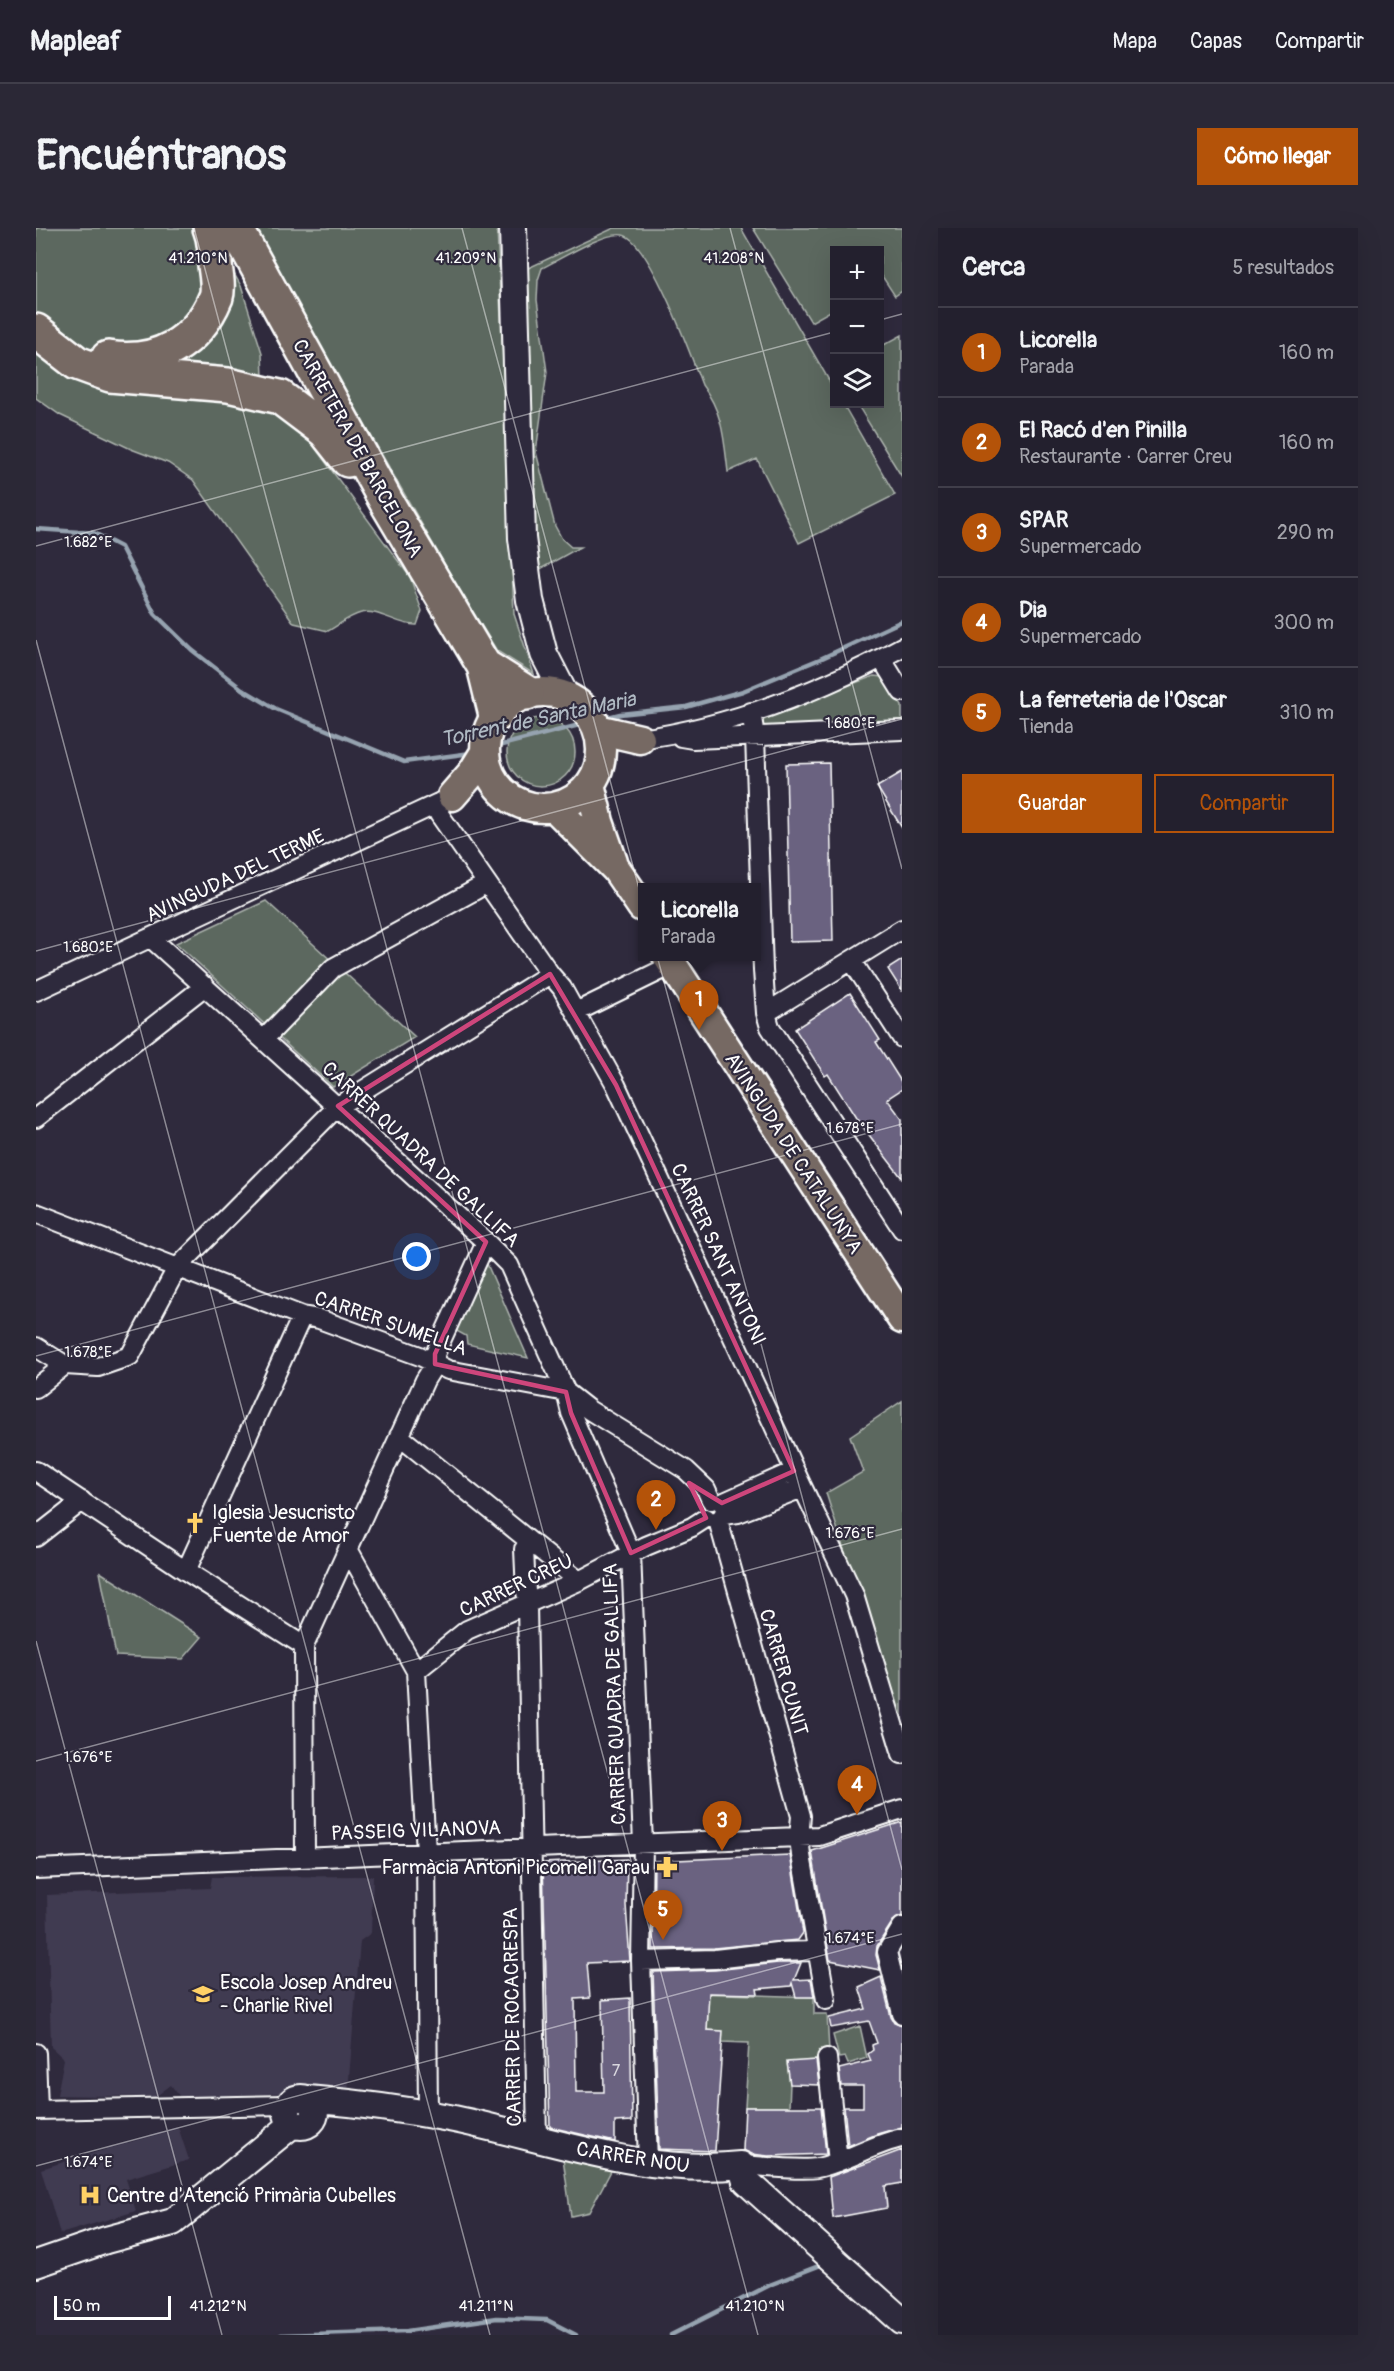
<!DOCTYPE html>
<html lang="es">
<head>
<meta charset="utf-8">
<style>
  :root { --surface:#23202e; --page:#2b2836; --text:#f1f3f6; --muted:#a3a3aa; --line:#403e4a; --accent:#b45309 }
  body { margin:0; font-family:Pangolin,sans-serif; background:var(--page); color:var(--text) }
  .controls { position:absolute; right:18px; top:18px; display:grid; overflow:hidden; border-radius:0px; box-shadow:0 6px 24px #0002 }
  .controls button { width:54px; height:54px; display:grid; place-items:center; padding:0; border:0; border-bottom:2px solid var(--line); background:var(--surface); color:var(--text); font:30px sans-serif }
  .scale { position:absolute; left:18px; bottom:15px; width:117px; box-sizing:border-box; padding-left:6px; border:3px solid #fff; border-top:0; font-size:16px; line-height:21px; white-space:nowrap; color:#fff; -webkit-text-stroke:4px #2f2a3d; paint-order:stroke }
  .you { position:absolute; left:381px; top:1029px; width:21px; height:21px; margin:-15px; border:4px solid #fff; border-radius:50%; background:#1a73e8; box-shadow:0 0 0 9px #1a73e833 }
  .badge { display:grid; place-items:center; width:39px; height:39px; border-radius:50%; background:var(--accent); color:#fff; font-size:20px; font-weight:700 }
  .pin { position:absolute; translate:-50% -50px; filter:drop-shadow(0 2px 3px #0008) }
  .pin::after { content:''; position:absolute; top:32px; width:21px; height:18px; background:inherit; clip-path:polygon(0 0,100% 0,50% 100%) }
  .popup { position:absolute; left:602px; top:655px; width:123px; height:78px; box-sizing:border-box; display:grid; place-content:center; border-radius:0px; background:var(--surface); filter:drop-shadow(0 2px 4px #0005); font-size:20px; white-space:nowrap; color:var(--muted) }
  .popup b { font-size:22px; color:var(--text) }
  .popup::after { content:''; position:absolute; left:50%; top:100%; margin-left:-12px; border:12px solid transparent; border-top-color:var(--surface) }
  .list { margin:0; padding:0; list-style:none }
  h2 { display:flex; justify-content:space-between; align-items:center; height:78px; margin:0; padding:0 24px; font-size:26px }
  h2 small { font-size:20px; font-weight:400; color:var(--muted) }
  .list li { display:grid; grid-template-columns:39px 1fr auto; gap:18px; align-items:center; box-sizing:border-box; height:90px; padding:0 24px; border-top:2px solid var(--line) }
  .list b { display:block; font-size:22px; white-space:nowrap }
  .list p { margin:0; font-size:20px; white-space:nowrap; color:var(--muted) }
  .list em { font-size:20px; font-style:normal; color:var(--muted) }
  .actions { display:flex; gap:12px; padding:18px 24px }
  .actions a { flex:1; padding:14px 0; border:2px solid var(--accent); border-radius:0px; text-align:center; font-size:21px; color:var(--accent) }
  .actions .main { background:var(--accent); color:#fff }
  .icon { flex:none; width:33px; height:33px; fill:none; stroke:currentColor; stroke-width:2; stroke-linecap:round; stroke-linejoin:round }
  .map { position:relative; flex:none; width:866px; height:2107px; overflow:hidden; border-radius:0px }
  header { display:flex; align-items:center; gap:36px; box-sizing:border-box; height:84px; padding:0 30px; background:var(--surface); border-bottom:2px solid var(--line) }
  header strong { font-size:28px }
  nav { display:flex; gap:33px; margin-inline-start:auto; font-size:21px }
  .intro { display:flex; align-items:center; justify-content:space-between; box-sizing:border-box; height:144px; padding:0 36px }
  h1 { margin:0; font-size:42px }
  .button { padding:15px 27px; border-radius:0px; background:var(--accent); color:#fff; font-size:21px; font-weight:700 }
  main { display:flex; gap:36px; padding:0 36px }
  aside { flex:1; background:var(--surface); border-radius:0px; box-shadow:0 6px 24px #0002 }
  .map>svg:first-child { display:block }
</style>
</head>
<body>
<header>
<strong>Mapleaf</strong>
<nav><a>Mapa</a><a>Capas</a><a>Compartir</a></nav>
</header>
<div class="intro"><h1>Encuéntranos</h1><a class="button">Cómo llegar</a></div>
<main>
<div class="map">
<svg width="866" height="2107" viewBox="0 0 866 2107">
  <rect width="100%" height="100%" fill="#2f2a3d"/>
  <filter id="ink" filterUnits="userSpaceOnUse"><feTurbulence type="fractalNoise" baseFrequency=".0167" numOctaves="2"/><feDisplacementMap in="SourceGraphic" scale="12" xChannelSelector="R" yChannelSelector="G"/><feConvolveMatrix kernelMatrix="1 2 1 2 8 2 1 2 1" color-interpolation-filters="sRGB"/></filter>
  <g filter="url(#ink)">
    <!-- built -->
    <path fill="#413b51" d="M337,1648L335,1705L324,1713L312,1863L144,1869L135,1857L119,1869L21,1867L28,1831L15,1819L11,1667L174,1660L176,1649Z
      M142,1899L153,1932L90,1951L100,1983L24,2006L5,1941Z"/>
    <!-- green -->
    <path fill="#5b685e" stroke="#adb4ae" stroke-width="1.5" d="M0,0H172L205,58L226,125L227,149L374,349L386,383L381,397C362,398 342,380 325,385C313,388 303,397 292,403L258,395L157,252L132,235L95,221L24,187L0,170Z
      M216,0H461L478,386L498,446L461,423L420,356Z
      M578,0H705L798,161V176H807L859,267L763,315L721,231L692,244C688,211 687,184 666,157C656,130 613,12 587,7C569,3 523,32 506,40L502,52L501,72L511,144L500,224L519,298L526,311L535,319H544L499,344L488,42Z
      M717,0H866V63L859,68L844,45V22H798V81L775,94Z
      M866,107V249L821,176H844V119Z
      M838,448L846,449L866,478V494L731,502L726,497L729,488Z
      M471 524a34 34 0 1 1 68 0a34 34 0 1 1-68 0Z
      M230,673L379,809L297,859L140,715Z
      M448,1029L492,1130L431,1116L430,1108L417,1101Z
      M866,1173V1503L790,1265L827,1244L814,1208Z
      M64,1344L166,1409L147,1431L80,1428Z
      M657,1765L778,1769V1786H791L793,1823L786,1832L751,1835L754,1856L753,1879H709L713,1815L686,1814V1804L671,1802L672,1784Z
      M824,1798L831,1830L812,1836L809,1829L803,1830L797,1807Z
      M527,1930L576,1941L553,1984L535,1988Z"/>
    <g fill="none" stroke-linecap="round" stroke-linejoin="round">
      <!-- stream -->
      <path stroke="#96a3b0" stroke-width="4.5" d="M0,301L58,305L85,319L119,386L156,422L206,461L240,481L368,534L435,525
        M568,490L584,486L650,479L707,463L784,431L866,393
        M458,519L555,494
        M245,2107L371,2103L461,2090L511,2092L540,2107
        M635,2107L736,2056L785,2037"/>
    </g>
    <!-- building -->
    <path fill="#6a6280" stroke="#fff" stroke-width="1.5" d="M793,535L797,713L754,714L750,536Z
      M866,544V600L841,559Z
      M866,732V763L852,741Z
      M814,765L844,812L840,814L866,855V861L851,871L866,891V950L820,890L792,846L789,848L759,801Z
      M866,1594V1688L857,1693L841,1718L840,1727L844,1742L794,1732L776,1623Z
      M754,1627L767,1705L762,1712L678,1720L617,1721L618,1633Z
      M591,1631L590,1677L594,1733L551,1735L554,1770L539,1771L540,1864H568L566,1772L594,1770L596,1893L579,1894V1914L514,1899L507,1635Z
      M742,1735H765L758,1752L775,1751L778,1769H760L756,1755L755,1758L721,1761L722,1766L673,1765L671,1802L687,1803L679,1923L623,1921L617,1744L679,1742Z
      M845,1749L855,1789L858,1794L866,1797V1899L841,1906L812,1918L808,1879H827V1858H805L803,1841L835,1833L832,1826L837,1822L836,1817L841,1815L833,1793L795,1800L793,1790L830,1781L823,1759Z
      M780,1832L783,1857L754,1856L751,1834Z
      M709,1879H785L790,1926L732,1928L716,1926L707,1922Z
      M866,1922V1955L849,1958L851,1980L797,1990L793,1949Z"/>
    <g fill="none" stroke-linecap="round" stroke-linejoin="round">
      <defs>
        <path id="street" d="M845,430L866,464
          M715,484L719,508L727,742L730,785L734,799L866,1001
          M645,509L657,511L866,502
          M604,511C695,498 785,463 866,419
          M404,574L403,586L514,746L526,760L580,857L764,1254L818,1367L866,1526
          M116,711L450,1014L473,1037L530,1164L535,1185L595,1325L607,1616L605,1733L612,1934
          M816,733L866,810
          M0,763L411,571
          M540,784L636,737
          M730,785L866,701
          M233,806L297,740L441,661
          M0,890L169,758
          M0,985L266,1088L283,1091L384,1128L412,1142L530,1164L553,1182L650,1242L670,1261L675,1272
          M0,1119L29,1137L62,1139L94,1128L141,1040L302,878L514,746
          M0,1160L29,1137
          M363,1208L543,1353
          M0,1243L150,1343L268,1418
          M686,1275L758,1243
          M687,1287L702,1285L766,1260
          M682,1292L765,1588L763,1609L765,1627L790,1772
          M0,1309L46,1273
          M312,1321L380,1443L390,1624L392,1888
          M488,1321L490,1365
          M150,1343L266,1088
          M491,1377L501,1912
          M380,1443L431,1402L543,1353L610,1318L656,1299L670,1290
          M269,1629L268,1418L389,1152L399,1136V1126L450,1014
          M0,1641L763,1609L783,1608L866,1581
          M866,1699L851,1724L866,1786
          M605,1733L679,1731L741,1724L781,1723
          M0,1825L2,1882
          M791,1830L802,1934
          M0,1882L252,1877
          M705,1937C725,1938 763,1943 781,1940C811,1934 836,1916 866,1910"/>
        <path id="secondary" d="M477,0L486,310L494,372L508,426L529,467
          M251 1884a14 14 0 1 1 28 0a14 14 0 1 1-28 0Z
          M272,1871C319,1875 366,1881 413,1890C509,1909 606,1948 705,1937L710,1953L866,2093
          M0,2036L70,2012L137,1994L257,1896"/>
        <path id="primary" d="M449 522a58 58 0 1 1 116 0a58 58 0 1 1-116 0Z
          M561,501L604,511
          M554,556L563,594L577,634
          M416,568L436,545L449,524
          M518,579L580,641L606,679
          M631,728L866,1091"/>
        <path id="highway" d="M200,0L351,275L448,438L460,487
          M0,103L41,135L74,147L192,157L244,169L289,203L312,232
          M72,130C120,138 161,115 180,69C183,60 180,46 179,37C179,24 179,12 174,0
          M448,438L491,465"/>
      </defs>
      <!-- street casing -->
      <use href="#street" stroke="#fff" stroke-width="22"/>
      <!-- secondary casing -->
      <use href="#secondary" stroke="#fff" stroke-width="30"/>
      <!-- primary casing -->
      <use href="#primary" stroke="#fff" stroke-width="33"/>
      <!-- highway casing -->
      <use href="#highway" stroke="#fff" stroke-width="38"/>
      <!-- street -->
      <use href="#street" stroke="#2f2a3d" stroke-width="18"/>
      <!-- secondary -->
      <use href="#secondary" stroke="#2f2a3d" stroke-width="26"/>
      <!-- primary -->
      <use href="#primary" stroke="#766964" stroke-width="28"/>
      <!-- highway -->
      <use href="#highway" stroke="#766964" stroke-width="33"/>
    </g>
  </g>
  <!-- marked area -->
  <path fill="none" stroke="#ce467c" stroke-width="4.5" stroke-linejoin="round" d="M514,746L580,857L758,1243L686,1275L653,1255L670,1290L595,1325L535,1185L530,1164L399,1136V1126L450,1014L302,878Z"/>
  <!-- ticks -->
  <path fill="none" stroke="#fff" stroke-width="1.5" stroke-opacity="0.45" d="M158,0L722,2107M426,0L866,1642M694,0L866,641M844,92L866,86M0,318L798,104M0,412L454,2107M0,723L866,491M0,1128L866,896M0,1413L186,2107M0,1533L866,1301M0,1938L866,1706"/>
  <!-- icons -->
  <defs>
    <symbol id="church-bare" viewBox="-9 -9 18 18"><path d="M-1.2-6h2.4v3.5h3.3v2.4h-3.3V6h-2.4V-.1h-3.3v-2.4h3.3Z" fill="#ffd166" stroke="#2f2a3d" stroke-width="2.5" paint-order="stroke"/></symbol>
    <symbol id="pharmacy-bare" viewBox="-9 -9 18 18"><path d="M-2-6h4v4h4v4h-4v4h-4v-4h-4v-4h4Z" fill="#ffd166" stroke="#2f2a3d" stroke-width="2.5" paint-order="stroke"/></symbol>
    <symbol id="school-bare" viewBox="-9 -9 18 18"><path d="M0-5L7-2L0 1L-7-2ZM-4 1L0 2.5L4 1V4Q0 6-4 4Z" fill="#ffd166" stroke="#2f2a3d" stroke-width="2.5" paint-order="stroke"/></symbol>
    <symbol id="hospital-bare" viewBox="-9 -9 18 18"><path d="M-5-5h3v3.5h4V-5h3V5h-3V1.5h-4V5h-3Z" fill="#ffd166" stroke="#2f2a3d" stroke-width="2.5" paint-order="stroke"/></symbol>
  </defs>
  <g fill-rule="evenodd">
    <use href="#church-bare" x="144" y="1280" width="30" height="30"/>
    <use href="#pharmacy-bare" x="616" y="1624" width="30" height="30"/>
    <use href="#school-bare" x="152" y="1751" width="30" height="30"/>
    <use href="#hospital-bare" x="39" y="1952" width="30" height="30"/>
  </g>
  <g text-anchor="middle" stroke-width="4.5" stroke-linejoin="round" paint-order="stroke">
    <!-- number labels -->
    <g font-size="16" fill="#dad8df">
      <text x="580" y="1848">7</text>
    </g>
    <!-- street labels -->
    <g font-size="20" fill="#fff" stroke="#2f2a3d">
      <text transform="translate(322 220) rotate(61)" y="7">CARRETERA DE BARCELONA</text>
      <text transform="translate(199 647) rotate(-25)" y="7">AVINGUDA DEL TERME</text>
      <text transform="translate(758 925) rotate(57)" y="7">AVINGUDA DE CATALUNYA</text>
      <text transform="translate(385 926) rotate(43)" y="7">CARRER QUADRA DE GALLIFA</text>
      <text transform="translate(683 1026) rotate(65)" y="7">CARRER SANT ANTONI</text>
      <text transform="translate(355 1095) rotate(19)" y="7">CARRER SUMELLA</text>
      <text transform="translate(480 1357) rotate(-25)" y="7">CARRER CREU</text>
      <text transform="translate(748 1444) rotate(74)" y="7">CARRER CUNIT</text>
      <text transform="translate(578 1466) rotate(-92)" y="7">CARRER QUADRA DE GALLIFA</text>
      <text transform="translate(380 1602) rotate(-2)" y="7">PASSEIG VILANOVA</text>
      <text transform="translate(476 1789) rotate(-91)" y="7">CARRER DE ROCACRESPA</text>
      <text transform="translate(597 1929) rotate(9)" y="7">CARRER NOU</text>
    </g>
    <!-- poi labels -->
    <g font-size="20" fill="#fff" stroke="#2f2a3d" text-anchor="start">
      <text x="176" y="1291">Iglesia Jesucristo<tspan x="176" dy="23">Fuente de Amor</tspan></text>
      <text x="614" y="1646" text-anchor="end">Farmàcia Antoni Picomell Garau</text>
      <text x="184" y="1761">Escola Josep Andreu<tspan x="184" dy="23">- Charlie Rivel</tspan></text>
      <text x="71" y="1974">Centre d'Atenció Primària Cubelles</text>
    </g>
    <!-- water labels -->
    <g font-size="21" font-style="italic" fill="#b0bac4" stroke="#2f2a3d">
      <text transform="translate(502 491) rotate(-12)" y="7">Torrent de Santa Maria</text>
    </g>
  </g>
  <g font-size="15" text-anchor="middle" fill="#fff" stroke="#2f2a3d" stroke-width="4.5" stroke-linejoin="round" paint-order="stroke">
    <text x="162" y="35">41.210°N</text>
    <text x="430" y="35">41.209°N</text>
    <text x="698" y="35">41.208°N</text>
    <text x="52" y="319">1.682°E</text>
    <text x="814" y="500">1.680°E</text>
    <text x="52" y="724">1.680°E</text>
    <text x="814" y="905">1.678°E</text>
    <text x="52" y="1129">1.678°E</text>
    <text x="814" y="1310">1.676°E</text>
    <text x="52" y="1534">1.676°E</text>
    <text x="814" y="1715">1.674°E</text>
    <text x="52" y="1939">1.674°E</text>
    <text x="182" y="2083">41.212°N</text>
    <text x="450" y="2083">41.211°N</text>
    <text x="719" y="2083">41.210°N</text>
  </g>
</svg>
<div class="controls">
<button>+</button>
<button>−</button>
<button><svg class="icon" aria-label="layers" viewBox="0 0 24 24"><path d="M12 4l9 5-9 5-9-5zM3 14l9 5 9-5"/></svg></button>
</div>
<div class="scale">50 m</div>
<div class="you"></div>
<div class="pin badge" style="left:663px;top:802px">1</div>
<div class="popup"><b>Licorella</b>Parada</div>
<div class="pin badge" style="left:620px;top:1302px">2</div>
<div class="pin badge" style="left:686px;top:1623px">3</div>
<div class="pin badge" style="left:821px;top:1587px">4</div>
<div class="pin badge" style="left:627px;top:1712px">5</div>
</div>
<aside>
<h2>Cerca<small>5 resultados</small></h2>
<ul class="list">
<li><span class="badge">1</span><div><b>Licorella</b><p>Parada</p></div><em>160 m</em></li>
<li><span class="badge">2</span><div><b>El Racó d'en Pinilla</b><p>Restaurante · Carrer Creu</p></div><em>160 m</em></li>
<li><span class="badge">3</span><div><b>SPAR</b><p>Supermercado</p></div><em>290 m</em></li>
<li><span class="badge">4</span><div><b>Dia</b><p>Supermercado</p></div><em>300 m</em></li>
<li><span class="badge">5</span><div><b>La ferreteria de l'Oscar</b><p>Tienda</p></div><em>310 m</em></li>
</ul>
<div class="actions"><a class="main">Guardar</a><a>Compartir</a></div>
</aside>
</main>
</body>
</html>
